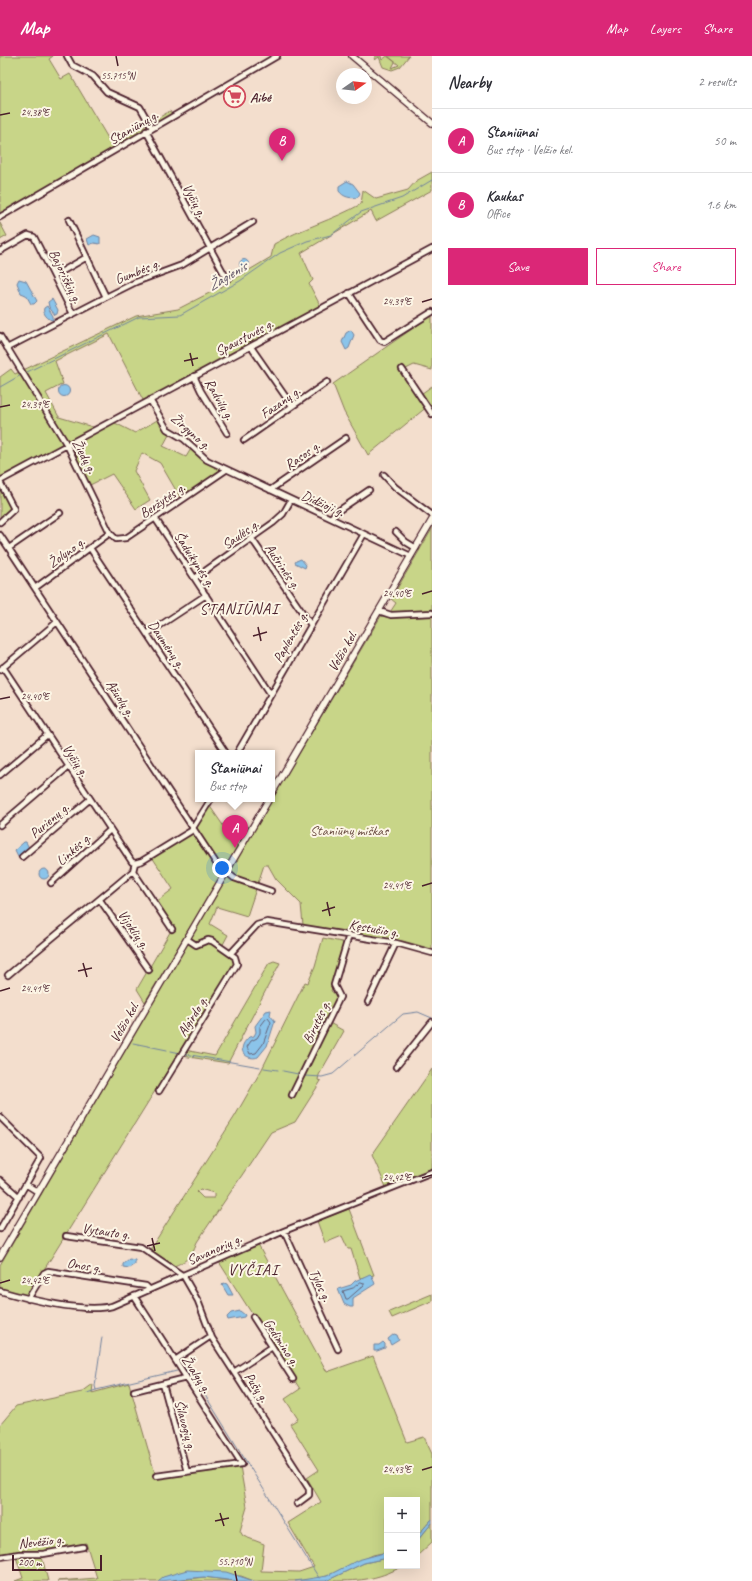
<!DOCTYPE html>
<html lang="en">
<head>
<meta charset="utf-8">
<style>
  :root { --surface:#fff; --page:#f2f2f3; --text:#2b2b33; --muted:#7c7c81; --line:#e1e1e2; --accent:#db2777 }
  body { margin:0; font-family:Caveat,sans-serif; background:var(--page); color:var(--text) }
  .controls { position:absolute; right:12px; bottom:12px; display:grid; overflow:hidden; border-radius:0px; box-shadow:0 4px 16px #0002 }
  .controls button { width:36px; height:36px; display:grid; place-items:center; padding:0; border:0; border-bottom:1px solid var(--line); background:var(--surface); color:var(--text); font:20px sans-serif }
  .compass { position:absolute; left:336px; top:12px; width:36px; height:36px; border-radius:50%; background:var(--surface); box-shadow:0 4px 16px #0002; rotate:76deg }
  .scale { position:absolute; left:12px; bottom:10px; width:90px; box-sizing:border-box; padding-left:4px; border:2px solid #4a1f2b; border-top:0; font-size:11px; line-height:14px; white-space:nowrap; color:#4a1f2b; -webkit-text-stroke:3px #fcf5e5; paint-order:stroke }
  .you { position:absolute; left:222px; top:812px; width:14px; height:14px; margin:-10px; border:3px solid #fff; border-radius:50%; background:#1a73e8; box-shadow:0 0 0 6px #1a73e833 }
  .badge { display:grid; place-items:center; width:26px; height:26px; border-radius:50%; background:var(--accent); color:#fff; font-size:13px; font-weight:700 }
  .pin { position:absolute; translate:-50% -33px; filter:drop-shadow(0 1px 2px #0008) }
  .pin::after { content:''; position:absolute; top:21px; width:14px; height:12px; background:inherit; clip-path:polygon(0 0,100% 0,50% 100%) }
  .popup { position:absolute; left:195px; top:694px; width:80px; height:52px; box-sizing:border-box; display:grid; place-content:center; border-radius:0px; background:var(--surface); filter:drop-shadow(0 1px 3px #0005); font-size:13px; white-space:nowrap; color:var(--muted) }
  .popup b { font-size:15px; color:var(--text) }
  .popup::after { content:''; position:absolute; left:50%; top:100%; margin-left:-8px; border:8px solid transparent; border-top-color:var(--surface) }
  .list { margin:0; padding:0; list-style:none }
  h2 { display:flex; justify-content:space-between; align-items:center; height:52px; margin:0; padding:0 16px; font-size:17px }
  h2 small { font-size:13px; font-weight:400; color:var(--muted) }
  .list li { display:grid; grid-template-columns:26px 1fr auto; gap:12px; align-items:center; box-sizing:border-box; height:64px; padding:0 16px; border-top:1px solid var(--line) }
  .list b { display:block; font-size:15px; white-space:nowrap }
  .list p { margin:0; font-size:13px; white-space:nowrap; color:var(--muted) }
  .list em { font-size:13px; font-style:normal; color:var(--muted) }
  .actions { display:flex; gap:8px; padding:12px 16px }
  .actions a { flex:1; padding:9px 0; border:1px solid var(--accent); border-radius:0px; text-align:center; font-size:14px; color:var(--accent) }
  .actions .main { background:var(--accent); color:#fff }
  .map { position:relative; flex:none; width:432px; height:1525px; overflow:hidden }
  header { display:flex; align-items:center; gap:24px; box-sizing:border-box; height:56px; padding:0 20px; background:var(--accent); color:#fff }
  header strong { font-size:19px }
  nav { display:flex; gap:22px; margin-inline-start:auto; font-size:14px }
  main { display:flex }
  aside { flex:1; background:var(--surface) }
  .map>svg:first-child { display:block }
</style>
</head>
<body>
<header>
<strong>Map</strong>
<nav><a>Map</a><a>Layers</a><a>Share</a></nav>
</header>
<main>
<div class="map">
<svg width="432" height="1525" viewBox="0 0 432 1525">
  <rect width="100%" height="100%" fill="#f3decd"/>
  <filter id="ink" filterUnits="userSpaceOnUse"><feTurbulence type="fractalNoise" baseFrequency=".025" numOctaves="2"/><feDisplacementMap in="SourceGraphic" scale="8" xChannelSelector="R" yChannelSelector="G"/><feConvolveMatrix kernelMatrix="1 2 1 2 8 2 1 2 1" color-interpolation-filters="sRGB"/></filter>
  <g filter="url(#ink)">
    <!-- green -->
    <path fill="#c8d588" stroke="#897a5a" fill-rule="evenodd" d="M0,0H53L49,3L61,23L70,18L112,89L170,55L172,59L108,95L0,163Z
      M376,0H381L382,4L387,0L395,6L392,12L399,9L388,0H409L400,11L392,14L383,11L379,1L375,4L374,3Z
      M432,116V134L376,165L371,155L301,197L313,224L309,228L321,251L144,346L109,278L55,305L63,328L46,337L59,361L96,372L0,423V321L11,313L15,318L136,260L178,253L221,231L271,201L274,188C302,172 333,164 361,148L363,134L376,143L408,134L416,125Z
      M0,167L7,180L0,184Z
      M432,259V314L414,309L402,315L418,340L432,330V355L428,350L368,399L344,356L333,328Z
      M159,363L170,377L163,390L186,401L192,391L222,414L181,443L160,407L142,397L134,415L150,444L136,453L112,418L88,430L67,389L113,366L135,377Z
      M0,430L12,453L0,464Z
      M432,466V893L403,885L303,869L301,848L276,823L268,809H264L247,860L217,851L210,868L228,879L220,894L231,900L235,906L27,1241L0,1233V1209L276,736L381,560L387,561L396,547L391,543L432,473Z
      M209,749L238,791L145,946L137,933L173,871L156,846L173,833L152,801L196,773Z
      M323,882L346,887L331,935L338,940L326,965L344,975L319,1019L318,1024L321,1025L295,1066L271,1076L197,1186C190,1203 188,1204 172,1211L150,1196L151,1192L235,1060L262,1013L305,926L308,927L315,910ZM200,1133L214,1137V1142H203L197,1136Z
      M274,905L280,907L228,1007L182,1000L185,994L215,1000L269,907Z
      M432,1013V1112L386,1131L372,1099Z
      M349,1153L374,1219L360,1222L351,1193H348L342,1180L325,1187L317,1165Z
      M258,1189L327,1316L373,1300L407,1386L424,1381L432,1398V1463L417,1480V1444H387V1496L373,1499L327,1520L316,1523L295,1525H254L241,1520L170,1519L158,1525H57L97,1522L86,1487L41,1497L48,1525H15L23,1522L14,1495L0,1499V1369L16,1350L82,1336L93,1328L92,1337L129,1327L156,1421L240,1410L247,1451L240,1475L243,1480L264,1488L261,1515L299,1516L314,1511L288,1467L321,1446L307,1422L319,1414L290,1368L298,1363L285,1343L300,1333L219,1206Z
      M432,1238V1245L392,1262L389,1256Z
      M432,1467V1486L417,1500V1485Z
      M387,1502V1510H403C375,1525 358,1525 326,1525L364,1507Z
      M204,1521L235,1525H172Z"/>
    <!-- water -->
    <path fill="#8bc4ea" stroke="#71829e" d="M347,125L353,128L360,137L358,141C351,143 343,141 339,135V130Z
      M94,179L100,181V188L94,187L89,189L87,183Z
      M239.5 208a4.5 4.5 0 1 1 9 0a4.5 4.5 0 1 1-9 0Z
      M19,223L26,225L37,245L34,248H31L26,239L21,237L17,227Z
      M52,243L58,254L57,258L55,259L49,251L48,246Z
      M47,250L53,260V264C48,264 42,257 44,252Z
      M351,274L354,279L349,292L346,294L342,286L346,277Z
      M58.5 335a5.5 5.5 0 1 1 11 0a5.5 5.5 0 1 1-11 0Z
      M301,503L306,509L305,512L295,507L296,505Z
      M24,786H26L29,792L18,800L15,794Z
      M39 818a5 5 0 1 1 10 0a5 5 0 1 1-10 0Z
      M271,954L270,959L275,965L267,990L258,1001C251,1004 239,999 243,989C244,986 247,983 249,981L254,980L256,976L255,970L266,955Z
      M129,1203L135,1204V1208L129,1212L123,1211V1208Z
      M370,1218L372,1220L375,1228L353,1242V1251H350L344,1248L338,1233L351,1229L355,1225Z
      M224,1227L227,1228L233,1239H228L222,1229Z
      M240,1255L245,1259L244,1261L228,1264L227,1261L231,1257Z
      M394,1278L397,1279L399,1284L391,1289L388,1283Z
      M383,1286L385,1288V1292L377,1295H374V1289H379Z
      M185,1312L192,1315L197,1322L196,1325L185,1315Z
      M432,1463V1467L417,1485V1480Z
      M387,1496V1502L364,1507L326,1525H295L327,1520L358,1504Z
      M187,1514L226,1516L254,1525H235L204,1521L158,1525L163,1521Z"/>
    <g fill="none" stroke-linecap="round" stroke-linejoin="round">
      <!-- shore -->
      <path stroke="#646177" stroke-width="1" d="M266,963L268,962L271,966L263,988L256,997L250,998L247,991L251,985L257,982L260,977V971Z
        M361,1226L364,1227V1229L348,1243H346L343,1235L353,1232Z"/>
      <!-- stream -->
      <path stroke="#71829e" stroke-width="1" d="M27,316L139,261L180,259L240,225L280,197L307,185L331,179L361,156L402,142L432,124
        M0,331L21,319
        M133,987L167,994
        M171,995L180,997
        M185,998L260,1011
        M264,1012L278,1014
        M283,1015L298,1018
        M305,1020L322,1021L333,1018L403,958L418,956L432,962
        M102,1281L95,1330L96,1334L177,1315
        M198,1328L319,1522
        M87,1337L96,1334"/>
      <defs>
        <path id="minor" d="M67,0L72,9L93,20L107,36L140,51L152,72
          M146,75L227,223
          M0,161L277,0
          M69,164L106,241L136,226L182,209L253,166
          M0,195L28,179L34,181L73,258L7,292
          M54,220L87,201
          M349,237L380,284L384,286L432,256
          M73,258L106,241
          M0,280L67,389L110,477L116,483L126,482L226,414
          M251,291L292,350
          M402,313L432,358
          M194,320L201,335L227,377
          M150,344L167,373L184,383L207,404L411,500
          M244,384L327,326
          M384,419L395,431L432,459
          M0,425L432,193
          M0,426L14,453L0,466
          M270,434L346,382
          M155,462L270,637
          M331,462L335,457L369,434
          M396,476L406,486L416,492
          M0,479L216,807L234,822L271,835
          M252,483L311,569
          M9,492L60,457
          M90,492L226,697
          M195,522L273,467L283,458L291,444
          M35,532L110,477
          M379,555L391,559L432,557
          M147,578L206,539
          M3,611L132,806L135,807L142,805L191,775L211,743
          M0,614L57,566
          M237,697L364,478
          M0,719L47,679
          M0,769L68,711
          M22,801L89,744
          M135,807L133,815L172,873
          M51,827L110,774
          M100,844L149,914
          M231,897L257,869L267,866L396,887L432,897
          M8,919C49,884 92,850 133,815
          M368,946L396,887
          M396,1011L432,966
          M159,1035L237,908L235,901L212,885L208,884L196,889L187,883
          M292,1039L340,941L334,929L349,879
          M0,1061L41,1102L0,1173
          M0,1124L19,1141
          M27,1129L38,1136
          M284,1175L338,1293
          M66,1180L141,1191L182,1219
          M183,1219L198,1245L212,1282L309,1433V1439L297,1448
          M0,1235C28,1243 84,1257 112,1250L284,1175L432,1116
          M134,1240L242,1408L156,1420
          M28,1243L44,1217L48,1215L146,1230L149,1233
          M253,1261L293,1323
          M175,1304L211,1280
          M234,1316L272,1291
          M163,1328L187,1416
          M134,1335L186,1322
          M0,1501L19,1498H43L83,1491"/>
        <path id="major" d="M352,0L432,67
          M272,737L432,464
          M0,1201L269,743"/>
      </defs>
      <!-- minor casing -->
      <use href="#minor" stroke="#4a1f2b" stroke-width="8"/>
      <!-- major casing -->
      <use href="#major" stroke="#4a1f2b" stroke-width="8"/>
      <!-- minor -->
      <use href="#minor" stroke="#fcf5e5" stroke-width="4.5"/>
      <!-- major -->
      <use href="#major" stroke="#fcf5e5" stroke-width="5.5"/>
    </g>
  </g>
  <!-- ticks -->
  <path fill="none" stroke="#4a1f2b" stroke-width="1.5" d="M116,0L118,10M0,59L10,57M422,246L432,243M190,297L193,310M184,305L198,302M0,351L10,349M422,538L432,535M258,571L261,585M253,580L267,576M0,643L10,641M422,830L432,827M327,846L330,860M322,855L335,851M83,907L87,921M78,915L92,912M0,935L10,932M422,1122L432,1119M152,1182L155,1195M147,1190L160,1187M0,1227L10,1224M422,1414L432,1411M220,1457L224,1470M215,1465L229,1462M235,1515L237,1525"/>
  <!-- icons -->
  <defs>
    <symbol id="supermarket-ring" viewBox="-11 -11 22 22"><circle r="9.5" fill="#fcf5e5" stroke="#d1495b" stroke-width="1.5"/><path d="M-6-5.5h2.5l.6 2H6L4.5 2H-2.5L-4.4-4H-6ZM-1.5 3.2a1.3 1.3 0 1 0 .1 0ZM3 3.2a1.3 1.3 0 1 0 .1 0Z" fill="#d1495b"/></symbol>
  </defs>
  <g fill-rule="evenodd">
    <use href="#supermarket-ring" x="222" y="28" width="25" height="25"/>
  </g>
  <g text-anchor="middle" stroke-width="4" stroke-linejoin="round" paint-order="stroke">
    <!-- poi labels -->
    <g font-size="14" font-weight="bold" fill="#4a1f2b" stroke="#fcf5e5" text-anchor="start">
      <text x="250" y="46">Aibė</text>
    </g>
    <!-- street labels -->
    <g font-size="14" fill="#4a1f2b" stroke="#fcf5e5">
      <text transform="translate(133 71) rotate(-30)" y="5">Staniūnų g.</text>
      <text transform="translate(195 144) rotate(62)" y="5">Vyčių g.</text>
      <text transform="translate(137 215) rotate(-22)" y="5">Gumbės g.</text>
      <text transform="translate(66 220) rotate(64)" y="5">Bajoriškių g.</text>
      <text transform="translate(244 281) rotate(-28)" y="5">Spaustuvės g.</text>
      <text transform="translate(220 343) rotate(60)" y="5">Radvilų g.</text>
      <text transform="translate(280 346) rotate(-35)" y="5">Fazanų g.</text>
      <text transform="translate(191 375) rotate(41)" y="5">Žirgyno g.</text>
      <text transform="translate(302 399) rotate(-35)" y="5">Rasos g.</text>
      <text transform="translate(85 400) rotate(62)" y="5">Žiedų g.</text>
      <text transform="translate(162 444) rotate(-34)" y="5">Beržytės g.</text>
      <text transform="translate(323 447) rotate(24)" y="5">Didžioji g.</text>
      <text transform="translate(240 478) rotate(-35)" y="5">Saulės g.</text>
      <text transform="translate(66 496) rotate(-36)" y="5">Žolyno g.</text>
      <text transform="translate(195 503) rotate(57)" y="5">Šaduikynės g.</text>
      <text transform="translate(283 510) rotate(56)" y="5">Aušrinės g.</text>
      <text transform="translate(290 581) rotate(-60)" y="5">Paplentės g.</text>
      <text transform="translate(167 588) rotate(56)" y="5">Daumėnų g.</text>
      <text transform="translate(342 595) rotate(-60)" y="5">Velžio kel.</text>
      <text transform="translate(121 642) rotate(57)" y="5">Ąžuolų g.</text>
      <text transform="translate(76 704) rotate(56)" y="5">Vyčių g.</text>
      <text transform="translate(49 764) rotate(-40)" y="5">Purienų g.</text>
      <text transform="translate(73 793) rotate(-42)" y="5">Linkės g.</text>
      <text transform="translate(374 872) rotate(10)" y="5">Kęstučio g.</text>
      <text transform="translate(134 873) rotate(55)" y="5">Vijoklių g.</text>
      <text transform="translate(192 960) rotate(-58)" y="5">Algirdo g.</text>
      <text transform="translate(124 966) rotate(-60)" y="5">Velžio kel.</text>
      <text transform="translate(316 966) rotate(-64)" y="5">Birutės g.</text>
      <text transform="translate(106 1175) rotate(8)" y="5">Vytauto g.</text>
      <text transform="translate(214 1193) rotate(-24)" y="5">Savanorių g.</text>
      <text transform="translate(84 1209) rotate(9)" y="5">Onos g.</text>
      <text transform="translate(321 1229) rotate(65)" y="5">Tylos g.</text>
      <text transform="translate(282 1286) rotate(57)" y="5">Gedimino g.</text>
      <text transform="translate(197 1318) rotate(57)" y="5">Žvalgų g.</text>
      <text transform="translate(257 1331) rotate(57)" y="5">Pušų g.</text>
      <text transform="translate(186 1369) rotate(75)" y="5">Šilauogių g.</text>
      <text transform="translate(41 1485) rotate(-6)" y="5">Nevėžio g.</text>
    </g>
    <!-- park labels -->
    <g font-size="14" fill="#6a4c42" stroke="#fcf5e5">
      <text x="349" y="779">Staniūnų miškas</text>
    </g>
    <!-- water labels -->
    <g font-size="15" font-style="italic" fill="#5e5164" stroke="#fcf5e5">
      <text transform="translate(227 220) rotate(-31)" y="5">Žagienis</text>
    </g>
    <!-- quarter labels -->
    <g font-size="16" letter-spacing="1" fill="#4a1f2b" stroke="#fcf5e5">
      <text x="239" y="558">STANIŪNAI</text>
      <text x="253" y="1219">VYČIAI</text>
    </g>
  </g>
  <g font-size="10" text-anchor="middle" fill="#4a1f2b" stroke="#fcf5e5" stroke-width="4" stroke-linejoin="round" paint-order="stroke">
    <text x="118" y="23">55.715°N</text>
    <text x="35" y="60">24.38°E</text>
    <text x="397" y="249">24.39°E</text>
    <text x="35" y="352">24.39°E</text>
    <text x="397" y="541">24.40°E</text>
    <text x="35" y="644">24.40°E</text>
    <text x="397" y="833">24.41°E</text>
    <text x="35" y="936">24.41°E</text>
    <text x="397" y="1125">24.42°E</text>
    <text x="35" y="1228">24.42°E</text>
    <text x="397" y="1417">24.43°E</text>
    <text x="235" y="1509">55.710°N</text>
  </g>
</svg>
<div class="controls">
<button>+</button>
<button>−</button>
</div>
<svg class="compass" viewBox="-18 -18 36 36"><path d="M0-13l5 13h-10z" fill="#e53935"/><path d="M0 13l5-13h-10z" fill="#7c7c81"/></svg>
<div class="scale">200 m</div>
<div class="you"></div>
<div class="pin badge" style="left:235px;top:792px">A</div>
<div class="popup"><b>Staniūnai</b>Bus stop</div>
<div class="pin badge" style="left:282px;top:105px">B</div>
</div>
<aside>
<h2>Nearby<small>2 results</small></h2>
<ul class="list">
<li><span class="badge">A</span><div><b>Staniūnai</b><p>Bus stop · Velžio kel.</p></div><em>50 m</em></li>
<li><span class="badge">B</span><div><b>Kaukas</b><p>Office</p></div><em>1.6 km</em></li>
</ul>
<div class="actions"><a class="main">Save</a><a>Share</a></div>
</aside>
</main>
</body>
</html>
